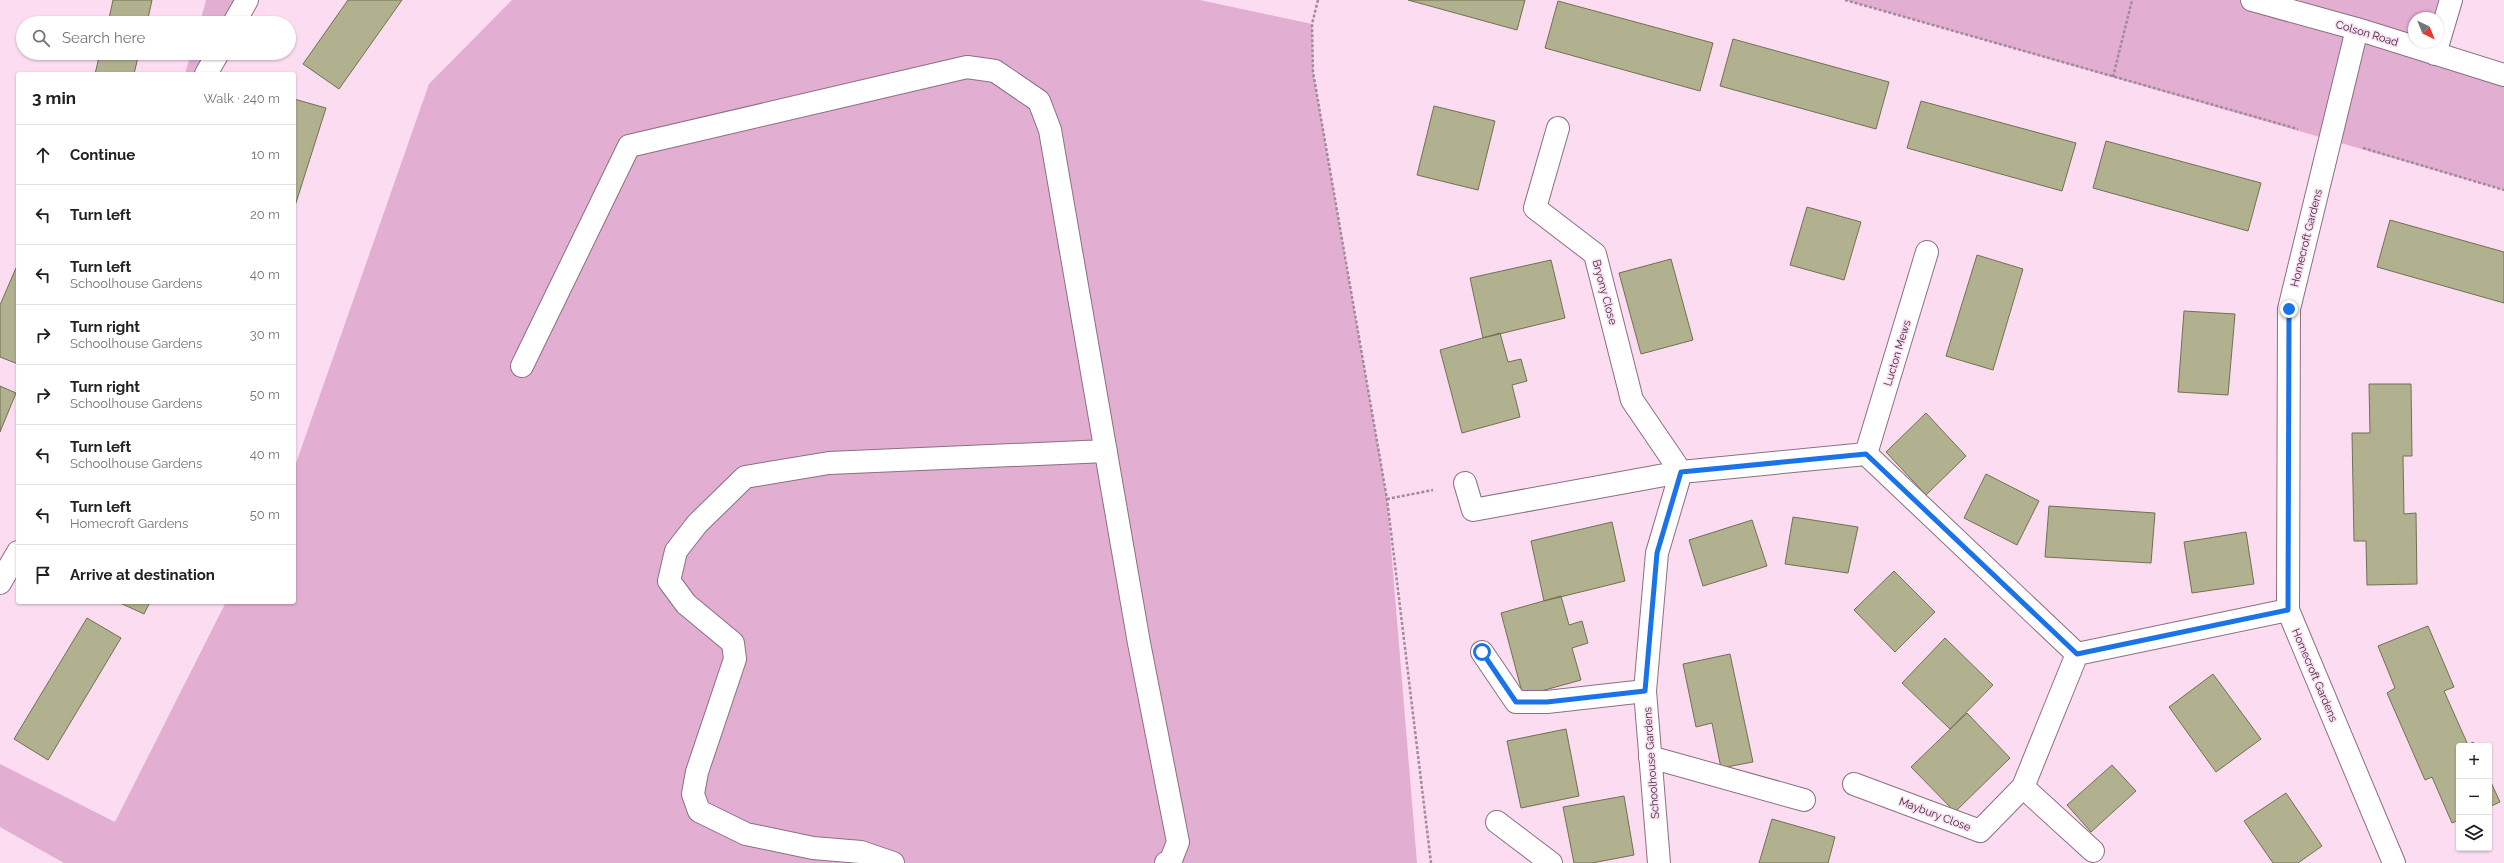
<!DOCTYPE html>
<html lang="en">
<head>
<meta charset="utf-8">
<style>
  :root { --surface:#fff; --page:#f6f6f6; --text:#202124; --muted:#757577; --line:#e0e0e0 }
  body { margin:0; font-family:Raleway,sans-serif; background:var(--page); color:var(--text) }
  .controls { position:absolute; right:12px; bottom:12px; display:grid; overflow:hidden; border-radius:4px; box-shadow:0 1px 3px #0004 }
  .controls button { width:36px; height:36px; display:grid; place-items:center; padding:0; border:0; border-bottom:1px solid var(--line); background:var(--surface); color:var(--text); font:20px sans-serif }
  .compass { position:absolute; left:2408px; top:12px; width:36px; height:36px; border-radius:50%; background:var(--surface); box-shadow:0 1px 3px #0004; rotate:137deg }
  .stop { position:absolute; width:12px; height:12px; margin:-9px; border:3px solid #1a73e8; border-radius:50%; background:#fff }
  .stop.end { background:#1a73e8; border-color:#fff; box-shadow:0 1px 4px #0008 }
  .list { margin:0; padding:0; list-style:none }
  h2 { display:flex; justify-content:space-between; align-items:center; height:52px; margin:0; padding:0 16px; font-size:17px }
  h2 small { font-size:13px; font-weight:400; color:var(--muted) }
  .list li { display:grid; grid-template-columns:26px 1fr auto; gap:12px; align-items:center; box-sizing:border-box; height:60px; padding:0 16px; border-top:1px solid var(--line) }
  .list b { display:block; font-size:15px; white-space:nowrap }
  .list p { margin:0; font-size:13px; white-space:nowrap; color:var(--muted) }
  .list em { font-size:13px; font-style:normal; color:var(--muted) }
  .icon { flex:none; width:22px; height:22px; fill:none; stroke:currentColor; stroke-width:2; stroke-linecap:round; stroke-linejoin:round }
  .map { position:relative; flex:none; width:2504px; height:863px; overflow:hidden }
  .search { position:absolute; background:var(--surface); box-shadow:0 1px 3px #0004; left:16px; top:16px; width:280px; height:44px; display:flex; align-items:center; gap:10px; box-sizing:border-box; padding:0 14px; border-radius:22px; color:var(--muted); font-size:15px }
  .panel { position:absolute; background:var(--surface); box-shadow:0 1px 3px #0004; left:16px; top:72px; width:280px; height:532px; border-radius:4px }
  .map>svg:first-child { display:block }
</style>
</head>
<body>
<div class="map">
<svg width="2504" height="863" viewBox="0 0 2504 863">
  <rect width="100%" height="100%" fill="#fcdcf1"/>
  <!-- green -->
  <path fill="#e2aed2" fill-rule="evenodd" d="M206,0H247L234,23H200Z
    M512,0H1200L1312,24L1313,72L1387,499L1417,863H64L0,827V764L115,822L226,602H294V469L429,84Z
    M1845,0H2252L2296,12L2300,0H2451L2435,54L2504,75V190ZM2414,18H2438V42H2414Z
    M191,53H218L206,74H185Z"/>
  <!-- building -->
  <path fill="#b1b190" stroke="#717152" d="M113,0H152L147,23H108Z
    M348,0H402L339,89L303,64Z
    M1408,0H1525L1517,30Z
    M1558,1L1713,43L1700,91L1545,48Z
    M1733,39L1889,82L1876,129L1720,86Z
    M100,53H139L134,74H95Z
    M294,99L326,108L294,209Z
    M1921,101L2076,143L2062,191L1907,148Z
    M1434,106L1495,121L1478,190L1417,175Z
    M2106,141L2261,183L2248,231L2093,188Z
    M1807,207L1861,222L1844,280L1790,265Z
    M2390,220L2504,252V303L2377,267Z
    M1977,255L2023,269L1993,370L1946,356Z
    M1671,259L1693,340L1641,354L1619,273Z
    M1551,260L1565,318L1483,338L1470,278Z
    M16,268H18V364L0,357V305Z
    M2184,311L2235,314L2228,395L2178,392Z
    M1500,333L1508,362L1521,359L1527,381L1512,385L1520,417L1462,433L1440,350Z
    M2369,384H2411L2412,456H2403L2404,514L2416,513L2417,584L2367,585L2366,541H2354L2352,433H2370Z
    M0,386L16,393L0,432Z
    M1926,413L1966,456L1926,495L1886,452Z
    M1986,474L2039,501L2017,545L1964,518Z
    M2049,506L2155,513L2151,563L2045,557Z
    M1793,517L1858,527L1848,573L1785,564Z
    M1752,520L1767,566L1703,586L1689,540Z
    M1612,522L1625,581L1544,601L1531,541Z
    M2246,532L2254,584L2192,593L2184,542Z
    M1894,571L1935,612L1895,652L1854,610Z
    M1561,596L1569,625L1582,621L1588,643L1572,648L1581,680L1523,696L1501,613Z
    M118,602H150L144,614Z
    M87,618L121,638L48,760L14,739Z
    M2428,626L2454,687L2444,691L2468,745L2473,742L2475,746H2459V820L2452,823L2432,777L2425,780L2387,693L2395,688L2378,646Z
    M1945,638L1993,685L1950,729L1902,683Z
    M1730,654L1753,762L1721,768L1712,723L1696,727L1683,664Z
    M2213,674L2261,739L2216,772L2169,707Z
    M1967,713L2010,758L1955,812L1911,767Z
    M1566,729L1579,796L1521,808L1507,741Z
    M2112,765L2136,791L2091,832L2067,805Z
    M2489,778L2500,802L2489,807Z
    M2286,793L2322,846L2298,863H2273L2244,821Z
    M1624,796L1634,855L1592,863H1574L1563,807Z
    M1772,819L1835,837L1828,863H1759Z"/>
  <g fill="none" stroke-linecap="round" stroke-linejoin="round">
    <defs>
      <path id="lane" d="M522,366L629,146L967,67L995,71L1039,101L1050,130L1139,643L1178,842L1171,860L1166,863
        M1465,483L1473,510L1681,472
        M1482,652L1516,702H1547L1645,691
        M1650,757L1804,800
        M1497,822L1551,863
        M893,863L861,852L813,848L746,834L699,811L693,794L697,772L735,659L733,643L686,604L669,581L676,551L697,524L745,477L829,463L1106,451"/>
      <path id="street" d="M2252,0L2357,29L2504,75
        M234,23L247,0
        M2357,29L2289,309L2288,610L2394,863
        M2435,54L2451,0
        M206,74L218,53
        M1558,128L1535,208L1595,254L1632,400L1681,472
        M1866,454L1927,252
        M0,583L18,552
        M1854,784L1980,831L2023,787L2077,654
        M2023,787L2093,851
        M1659,863L1645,691L1657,553L1681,472L1866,454L2077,654L2288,610"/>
    </defs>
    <!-- lane casing -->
    <use href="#lane" stroke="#8c6f82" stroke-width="24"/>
    <!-- street casing -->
    <use href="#street" stroke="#8c6f82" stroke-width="24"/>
    <!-- path -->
    <path stroke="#a18b9a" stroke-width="2.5" stroke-dasharray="3 2" stroke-linecap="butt" d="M1318,0L1312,24L1313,72L1387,499L1431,863
      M1845,0L2298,129
      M2113,77L2132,0
      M2363,148L2504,190
      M1387,499L1433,490"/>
    <!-- lane -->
    <use href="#lane" stroke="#fff" stroke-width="22"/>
    <!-- street -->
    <use href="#street" stroke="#fff" stroke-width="22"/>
  </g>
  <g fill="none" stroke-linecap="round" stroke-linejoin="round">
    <!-- route -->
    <path stroke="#1a73e8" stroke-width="5" d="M1482,652L1516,702H1547L1645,691L1657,553L1681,472L1866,454L2077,654L2288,610L2289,309"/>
  </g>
  <g text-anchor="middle" stroke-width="3" stroke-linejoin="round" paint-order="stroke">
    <!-- street labels -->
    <g font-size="11" fill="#3b2f37" stroke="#fcdcf1">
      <text transform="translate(2367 33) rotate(17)" y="4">Colson Road</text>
      <text transform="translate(2306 238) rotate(-76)" y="4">Homecroft Gardens</text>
      <text transform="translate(1605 292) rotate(75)" y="4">Bryony Close</text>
      <text transform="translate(1897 353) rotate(-73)" y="4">Lucton Mews</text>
      <text transform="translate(2315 675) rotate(67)" y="4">Homecroft Gardens</text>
      <text transform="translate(1651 763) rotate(-94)" y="4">Schoolhouse Gardens</text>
      <text transform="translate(1935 814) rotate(21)" y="4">Maybury Close</text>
    </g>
  </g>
</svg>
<div class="controls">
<button>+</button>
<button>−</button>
<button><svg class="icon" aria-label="layers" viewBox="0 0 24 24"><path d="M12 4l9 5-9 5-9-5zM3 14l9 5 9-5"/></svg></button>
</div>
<svg class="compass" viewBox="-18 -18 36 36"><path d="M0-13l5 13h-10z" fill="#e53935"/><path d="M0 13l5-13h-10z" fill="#757577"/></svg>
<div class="stop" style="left:1482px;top:652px"></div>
<div class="stop end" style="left:2289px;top:309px"></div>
<div class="search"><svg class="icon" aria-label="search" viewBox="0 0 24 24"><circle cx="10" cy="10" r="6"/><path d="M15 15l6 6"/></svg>Search here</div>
<section class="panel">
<h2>3 min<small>Walk · 240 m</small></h2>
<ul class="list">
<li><svg class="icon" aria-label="ahead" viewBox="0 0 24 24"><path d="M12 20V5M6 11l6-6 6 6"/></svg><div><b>Continue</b></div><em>10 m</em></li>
<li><svg class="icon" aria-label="left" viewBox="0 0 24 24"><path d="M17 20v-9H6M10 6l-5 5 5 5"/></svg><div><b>Turn left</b></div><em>20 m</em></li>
<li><svg class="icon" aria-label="left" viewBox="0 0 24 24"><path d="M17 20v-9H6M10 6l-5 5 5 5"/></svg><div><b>Turn left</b><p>Schoolhouse Gardens</p></div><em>40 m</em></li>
<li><svg class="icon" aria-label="right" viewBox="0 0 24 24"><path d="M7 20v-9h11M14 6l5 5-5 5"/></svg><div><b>Turn right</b><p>Schoolhouse Gardens</p></div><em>30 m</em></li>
<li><svg class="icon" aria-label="right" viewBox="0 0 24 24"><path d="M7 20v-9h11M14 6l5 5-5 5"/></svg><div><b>Turn right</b><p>Schoolhouse Gardens</p></div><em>50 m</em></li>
<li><svg class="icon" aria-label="left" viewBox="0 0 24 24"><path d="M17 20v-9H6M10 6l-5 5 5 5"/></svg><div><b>Turn left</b><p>Schoolhouse Gardens</p></div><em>40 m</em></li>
<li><svg class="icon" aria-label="left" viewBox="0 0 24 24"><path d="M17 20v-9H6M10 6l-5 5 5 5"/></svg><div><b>Turn left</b><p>Homecroft Gardens</p></div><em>50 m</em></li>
<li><svg class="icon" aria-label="arrive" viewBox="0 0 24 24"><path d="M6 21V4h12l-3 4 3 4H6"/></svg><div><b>Arrive at destination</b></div></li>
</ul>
</section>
</div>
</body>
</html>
